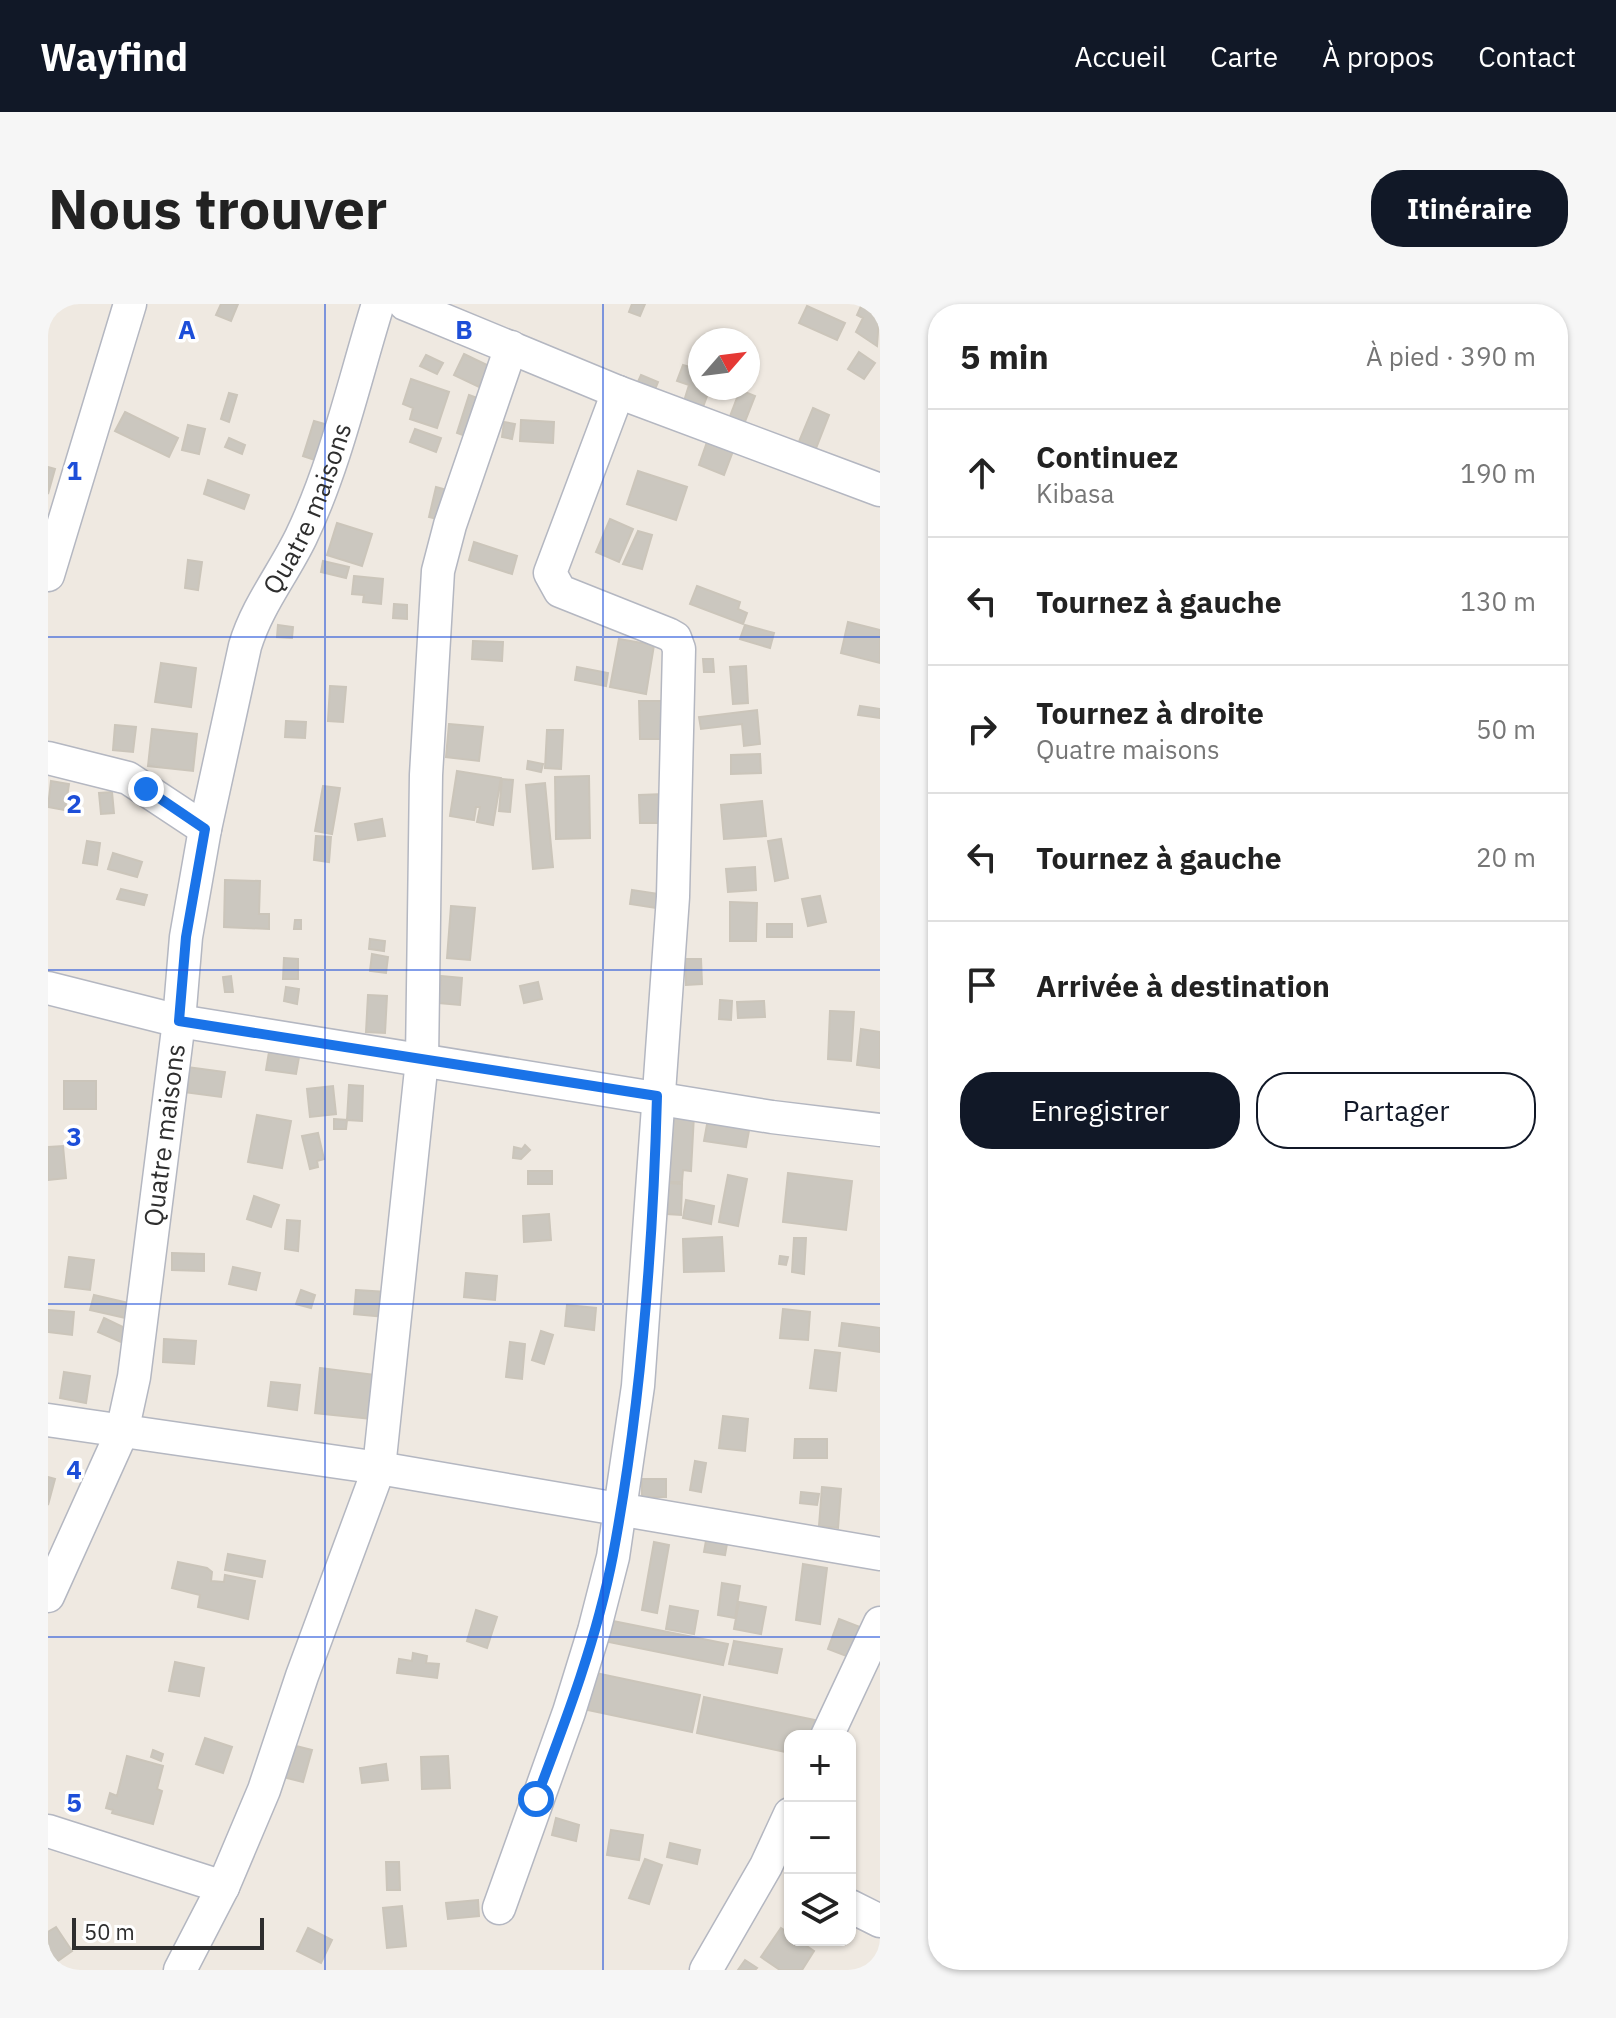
<!DOCTYPE html>
<html lang="fr">
<head>
<meta charset="utf-8">
<style>
  :root { --surface:#fff; --page:#f6f6f6; --text:#222; --muted:#767676; --line:#e0e0e0; --accent:#111827 }
  body { margin:0; font-family:"IBM Plex Sans",sans-serif; background:var(--page); color:var(--text) }
  .controls { position:absolute; right:24px; bottom:24px; display:grid; overflow:hidden; border-radius:16px; box-shadow:0 2px 6px #0004 }
  .controls button { width:72px; height:72px; display:grid; place-items:center; padding:0; border:0; border-bottom:2px solid var(--line); background:var(--surface); color:var(--text); font:40px sans-serif }
  .compass { position:absolute; left:640px; top:24px; width:72px; height:72px; border-radius:50%; background:var(--surface); box-shadow:0 2px 6px #0004; rotate:62deg }
  .scale { position:absolute; left:24px; bottom:20px; width:192px; box-sizing:border-box; padding-left:8px; border:4px solid #2e2e2e; border-top:0; font-size:22px; line-height:28px; white-space:nowrap; color:#2e2e2e; -webkit-text-stroke:6px #fff; paint-order:stroke }
  .stop { position:absolute; width:24px; height:24px; margin:-18px; border:6px solid #1a73e8; border-radius:50%; background:#fff }
  .stop.end { background:#1a73e8; border-color:#fff; box-shadow:0 2px 8px #0008 }
  .list { margin:0; padding:0; list-style:none }
  h2 { display:flex; justify-content:space-between; align-items:center; height:104px; margin:0; padding:0 32px; font-size:34px }
  h2 small { font-size:26px; font-weight:400; color:var(--muted) }
  .list li { display:grid; grid-template-columns:52px 1fr auto; gap:24px; align-items:center; box-sizing:border-box; height:128px; padding:0 32px; border-top:2px solid var(--line) }
  .list b { display:block; font-size:30px; white-space:nowrap }
  .list p { margin:0; font-size:26px; white-space:nowrap; color:var(--muted) }
  .list em { font-size:26px; font-style:normal; color:var(--muted) }
  .actions { display:flex; gap:16px; padding:24px 32px }
  .actions a { flex:1; padding:18px 0; border:2px solid var(--accent); border-radius:32px; text-align:center; font-size:28px; color:var(--accent) }
  .actions .main { background:var(--accent); color:#fff }
  .icon { flex:none; width:44px; height:44px; fill:none; stroke:currentColor; stroke-width:2; stroke-linecap:round; stroke-linejoin:round }
  .map { position:relative; flex:none; width:832px; height:1666px; overflow:hidden; border-radius:32px }
  header { display:flex; align-items:center; gap:48px; box-sizing:border-box; height:112px; padding:0 40px; background:var(--accent); color:#fff }
  header strong { font-size:38px }
  nav { display:flex; gap:44px; margin-inline-start:auto; font-size:28px }
  .intro { display:flex; align-items:center; justify-content:space-between; box-sizing:border-box; height:192px; padding:0 48px }
  h1 { margin:0; font-size:56px }
  .button { padding:20px 36px; border-radius:32px; background:var(--accent); color:#fff; font-size:28px; font-weight:700 }
  main { display:flex; gap:48px; padding:0 48px }
  aside { flex:1; background:var(--surface); border-radius:32px; box-shadow:0 2px 6px #0004 }
  .map>svg:first-child { display:block }
</style>
</head>
<body>
<header>
<strong>Wayfind</strong>
<nav><a>Accueil</a><a>Carte</a><a>À propos</a><a>Contact</a></nav>
</header>
<div class="intro"><h1>Nous trouver</h1><a class="button">Itinéraire</a></div>
<main>
<div class="map">
<svg width="832" height="1666" viewBox="0 0 832 1666">
  <rect width="100%" height="100%" fill="#efe9e1"/>
  <!-- building -->
  <path fill="#cbc7bf" stroke="#cbc5ba" stroke-width="2" d="M173,0H190L183,17L168,11Z
    M584,0H597L592,12L581,8Z
    M814,0H832L829,42L808,28L815,14L809,11Z
    M759,2L797,19L789,36L751,19Z
    M811,48L827,59L816,75L800,65Z
    M416,50L441,62L431,83L406,71Z
    M378,51L395,59L389,70L372,62Z
    M649,52H652V84H662L655,103L636,97L641,81L629,77L635,61L645,64Z
    M593,71L610,78L606,88L589,80Z
    M363,75L401,88L389,124L362,115L365,104L355,100Z
    M692,86L707,92L696,120L681,115Z
    M181,89L189,91L181,118L173,115Z
    M421,91L435,96L423,134L409,129Z
    M765,104L781,111L767,147L750,140Z
    M77,108L130,134L121,153L67,127Z
    M473,116L506,118L505,139L472,137Z
    M266,117L280,121L270,157L255,152Z
    M456,118L467,120L464,135L454,133Z
    M140,121L157,125L151,150L134,146Z
    M367,125L393,134L388,148L362,138Z
    M181,134L197,141L194,150L177,143Z
    M659,138L685,147L676,171L651,161Z
    M0,163L7,165L0,190Z
    M590,167L639,183L628,216L579,200Z
    M160,176L201,191L196,205L156,190Z
    M388,183L406,188L398,217L381,213Z
    M562,215L585,225L571,258L548,248Z
    M289,219L324,230L314,262L279,251Z
    M590,227L604,231L594,265L575,260Z
    M426,238L469,252L464,270L421,256Z
    M140,256L154,258L150,286L137,284Z
    M275,257L301,263L298,274L273,268Z
    M306,272L335,275L333,300L315,298L316,291L304,290Z
    M649,282L692,298L690,305L699,309L695,320L642,300Z
    M346,300L359,301V315L345,314Z
    M800,318L832,326V359L793,349Z
    M230,321L245,323L244,334L229,333Z
    M697,321L726,329L722,344L692,335Z
    M571,335L606,341L598,390L562,383Z
    M425,337L455,338L454,357L424,355Z
    M655,355H665L666,368H656Z
    M113,359L148,364L143,403L107,398Z
    M698,362L700,399L685,400L682,363Z
    M529,363L560,369L558,382L527,376Z
    M282,382L298,383L295,418L280,417Z
    M591,397H619V435H592Z
    M812,402L832,405V414L810,411Z
    M709,406L712,440L696,442L694,420L653,425L651,413Z
    M238,417L258,418L257,434L237,433Z
    M401,420L435,423L431,457L398,453Z
    M67,421L88,423L85,448L65,446Z
    M104,425L149,430L145,467L100,462Z
    M499,426H515L513,465L497,464Z
    M712,450L713,469L683,470V451Z
    M480,457L495,460L493,468L479,465Z
    M409,467L453,474L445,521L429,518L432,503H428L426,516L402,512Z
    M541,472L542,534L508,535L507,473Z
    M454,475L465,476L462,508L451,507Z
    M3,477L21,480L17,506L0,503Z
    M497,479L505,563L485,565L478,481Z
    M275,482L292,484L284,530L267,527Z
    M64,488L66,509L53,510L51,489Z
    M616,490L617,519H592L591,491Z
    M714,497L718,532L676,535L673,501Z
    M334,515L337,532L310,536L307,520Z
    M268,532L283,533L281,558L266,556Z
    M733,535L740,574L727,577L720,537Z
    M39,537L52,539L49,561L35,559Z
    M65,549L94,558L89,573L60,565Z
    M707,563L708,586L680,588L678,565Z
    M177,576L212,577L211,610H221V625L176,623Z
    M73,585L99,591L96,601L69,595Z
    M584,586L611,590L609,604L582,600Z
    M772,592L778,618L760,622L754,595Z
    M682,598L709,599L708,637H682Z
    M403,602L427,604L422,656L399,654Z
    M247,616H253V625H246Z
    M719,620H744V633H719Z
    M322,635L337,637L336,647L321,645Z
    M324,650L340,653L338,669L322,667Z
    M236,654L250,655V675H235Z
    M638,655H653L654,680L638,681Z
    M183,672L185,688H177L175,673Z
    M393,672L414,674L412,701L391,699Z
    M490,678L494,695L476,699L472,682Z
    M238,683L251,685L249,700L236,697Z
    M320,691L339,692L337,729L318,728Z
    M672,696L684,697L683,716L671,715Z
    M716,697L717,713L690,714L689,698Z
    M782,707L806,708L803,757L780,755Z
    M813,725L832,728V764L809,761Z
    M221,748L251,753L248,770L218,766Z
    M139,763L177,768L173,793L135,788Z
    M16,777H48V805H16Z
    M301,781L315,782L314,817L299,816Z
    M285,782L288,810L262,813L259,785Z
    M625,810L646,811L643,867L635,866L634,878H621Z
    M209,811L243,817L234,864L200,858Z
    M286,815L299,816L298,825H286Z
    M660,815L702,821L698,843L656,837Z
    M270,829L276,855L269,857L270,863L262,865L254,832Z
    M477,841L482,846L473,855L465,854L466,843L474,845Z
    M15,842L18,874L0,876V843Z
    M480,867H504V880H480Z
    M740,869L804,877L798,926L735,918Z
    M680,871L699,875L690,922L671,918Z
    M621,879L634,880L633,911L619,910Z
    M206,892L231,901L223,923L199,915Z
    M638,896L666,902L663,920L635,914Z
    M501,910L503,936L476,938L475,912Z
    M239,916L252,917L250,947L237,945Z
    M674,933L676,967L636,968L635,935Z
    M746,934H758L756,970L744,968Z
    M124,949L156,950V967L124,966Z
    M732,952L740,953L738,961L731,960Z
    M21,953L46,956L42,986L17,983Z
    M185,963L212,969L208,986L181,980Z
    M418,969L449,972L447,996L416,993Z
    M253,986L267,991L263,1004L248,1000Z
    M308,986L339,988L337,1013L306,1010Z
    M46,991L85,1000L82,1015L42,1006Z
    M519,1001L548,1004L546,1026L517,1022Z
    M735,1005L762,1008L760,1036L732,1034Z
    M0,1006L26,1008L24,1031L0,1028Z
    M56,1014L79,1025L73,1038L50,1028Z
    M794,1019L832,1024V1048L791,1042Z
    M493,1027L505,1031L496,1060L484,1056Z
    M116,1035L148,1037L146,1060L115,1058Z
    M462,1038L477,1040L474,1075L458,1073Z
    M767,1046L792,1049L788,1087L762,1084Z
    M272,1064L328,1071L323,1115L267,1109Z
    M16,1068L42,1072L38,1099L12,1094Z
    M223,1078L252,1081L249,1106L220,1102Z
    M675,1112L700,1115L697,1147L671,1144Z
    M747,1135H779V1154H746Z
    M647,1157L658,1159L653,1188L642,1186Z
    M0,1173L7,1175L0,1201Z
    M594,1175H618V1193H594Z
    M774,1183L793,1185L790,1224L771,1222Z
    M753,1188L771,1190L769,1201L752,1199Z
    M659,1231L680,1234L677,1251L656,1248Z
    M606,1238L621,1241L609,1309L594,1306Z
    M180,1250L217,1257L214,1273L177,1266Z
    M130,1258L159,1264L164,1268L163,1277L176,1278L177,1271L207,1277L200,1315L150,1303L152,1291L124,1284Z
    M755,1260L779,1264L772,1320L748,1316Z
    M674,1279L692,1282L687,1314L670,1311Z
    M691,1298L718,1303L713,1330L686,1325Z
    M622,1302L650,1307L646,1330L618,1325Z
    M428,1306L449,1313L439,1344L419,1337Z
    M555,1315L680,1340L675,1361L551,1336Z
    M791,1315L812,1323L801,1353L780,1345Z
    M686,1337L734,1345L729,1369L681,1360Z
    M365,1349L379,1352L378,1359L391,1360L389,1374L349,1369L351,1355L364,1357Z
    M127,1358L156,1364L151,1392L121,1387Z
    M543,1368L652,1391L644,1428L535,1405Z
    M656,1393L767,1416L764,1432H742V1449L649,1429Z
    M157,1434L184,1443L175,1469L148,1460Z
    M244,1441L264,1446L255,1478L235,1473Z
    M105,1446L115,1450L113,1457L103,1453Z
    M79,1452L115,1462L109,1485L114,1487L105,1520L64,1509L65,1506L58,1504L62,1489L69,1492Z
    M400,1452L402,1484L374,1485L373,1453Z
    M338,1460L340,1476L314,1479L312,1464Z
    M508,1514L531,1521L528,1537L504,1531Z
    M563,1526L595,1531L591,1556L559,1551Z
    M622,1539L652,1546L649,1560L619,1553Z
    M597,1555L614,1561L601,1600L581,1594Z
    M338,1558H351L352,1586H339Z
    M430,1596L431,1612L400,1615L398,1599Z
    M354,1602L358,1642L339,1644L335,1604Z
    M8,1623L24,1647L0,1664V1628Z
    M260,1624L284,1636L273,1659L249,1647Z
    M733,1624L742,1630V1636H750L766,1647L754,1666H732L713,1653Z
    M697,1656L709,1664L707,1666H690Z"/>
  <g fill="none" stroke-linecap="round" stroke-linejoin="round">
    <defs>
      <g id="minor">
        <path d="M357,0L570,88L832,186"/>
        <path d="M0,271L82,0"/>
        <path d="M0,454L80,474L157,525"/>
        <path d="M0,684L131,717L724,813L832,826"/>
        <path d="M0,1116L331,1164L832,1250"/>
        <path id="s1" d="M0,1292L74,1128L86,1073L131,717L138,633L157,525L197,342C209,302 235,270 253,233C288,160 306,77 330,0"/>
        <path d="M779,1432L832,1319"/>
        <path d="M0,1527L175,1583"/>
        <path d="M802,1602L832,1617"/>
        <path d="M451,1604L521,1408L546,1327L565,1253L590,1082L625,593L631,345L627,334L620,330L512,287L502,269L570,88"/>
        <path d="M132,1666L175,1583L216,1486L254,1372L331,1164L374,756L378,471L390,267L402,221L463,43"/>
        <path d="M658,1666L718,1562L742,1510"/>
      </g>
    </defs>
    <!-- minor casing -->
    <use href="#minor" stroke="#b4b7c1" stroke-width="35"/>
    <!-- minor -->
    <use href="#minor" stroke="#fff" stroke-width="32"/>
  </g>
  <g fill="none" stroke-linecap="round" stroke-linejoin="round">
    <!-- route -->
    <path stroke="#1a73e8" stroke-width="10" d="M98,485L157,525L138,633L131,717L609,792C605,945 593,1101 565,1251C549,1335 518,1416 488,1495"/>
  </g>
  <!-- grid -->
  <path fill="none" stroke="#1d4ed8" stroke-width="2" stroke-opacity="0.55" d="M277,0V1666M555,0V1666M0,333H832M0,666H832M0,1000H832M0,1333H832"/>
  <g text-anchor="middle" stroke-width="7" stroke-linejoin="round" paint-order="stroke">
    <!-- street labels -->
    <g font-size="26" fill="#2e2e2e" stroke="#fff">
      <text dy="9" stroke="none"><textPath href="#s1" startOffset="1128">Quatre maisons</textPath></text>
      <text dy="9" stroke="none"><textPath href="#s1" startOffset="480">Quatre maisons</textPath></text>
    </g>
  </g>
  <g font-size="26" text-anchor="middle" font-weight="bold" fill="#1d4ed8" stroke="#fff" stroke-width="7" stroke-linejoin="round" paint-order="stroke">
    <text x="139" y="35">A</text>
    <text x="416" y="35">B</text>
    <text x="26" y="176">1</text>
    <text x="26" y="509">2</text>
    <text x="26" y="842">3</text>
    <text x="26" y="1175">4</text>
    <text x="26" y="1508">5</text>
  </g>
</svg>
<div class="controls">
<button>+</button>
<button>−</button>
<button><svg class="icon" aria-label="layers" viewBox="0 0 24 24"><path d="M12 4l9 5-9 5-9-5zM3 14l9 5 9-5"/></svg></button>
</div>
<svg class="compass" viewBox="-18 -18 36 36"><path d="M0-13l5 13h-10z" fill="#e53935"/><path d="M0 13l5-13h-10z" fill="#767676"/></svg>
<div class="scale">50 m</div>
<div class="stop" style="left:488px;top:1495px"></div>
<div class="stop end" style="left:98px;top:485px"></div>
</div>
<aside>
<h2>5 min<small>À pied · 390 m</small></h2>
<ul class="list">
<li><svg class="icon" aria-label="ahead" viewBox="0 0 24 24"><path d="M12 20V5M6 11l6-6 6 6"/></svg><div><b>Continuez</b><p>Kibasa</p></div><em>190 m</em></li>
<li><svg class="icon" aria-label="left" viewBox="0 0 24 24"><path d="M17 20v-9H6M10 6l-5 5 5 5"/></svg><div><b>Tournez à gauche</b></div><em>130 m</em></li>
<li><svg class="icon" aria-label="right" viewBox="0 0 24 24"><path d="M7 20v-9h11M14 6l5 5-5 5"/></svg><div><b>Tournez à droite</b><p>Quatre maisons</p></div><em>50 m</em></li>
<li><svg class="icon" aria-label="left" viewBox="0 0 24 24"><path d="M17 20v-9H6M10 6l-5 5 5 5"/></svg><div><b>Tournez à gauche</b></div><em>20 m</em></li>
<li><svg class="icon" aria-label="arrive" viewBox="0 0 24 24"><path d="M6 21V4h12l-3 4 3 4H6"/></svg><div><b>Arrivée à destination</b></div></li>
</ul>
<div class="actions"><a class="main">Enregistrer</a><a>Partager</a></div>
</aside>
</main>
</body>
</html>
